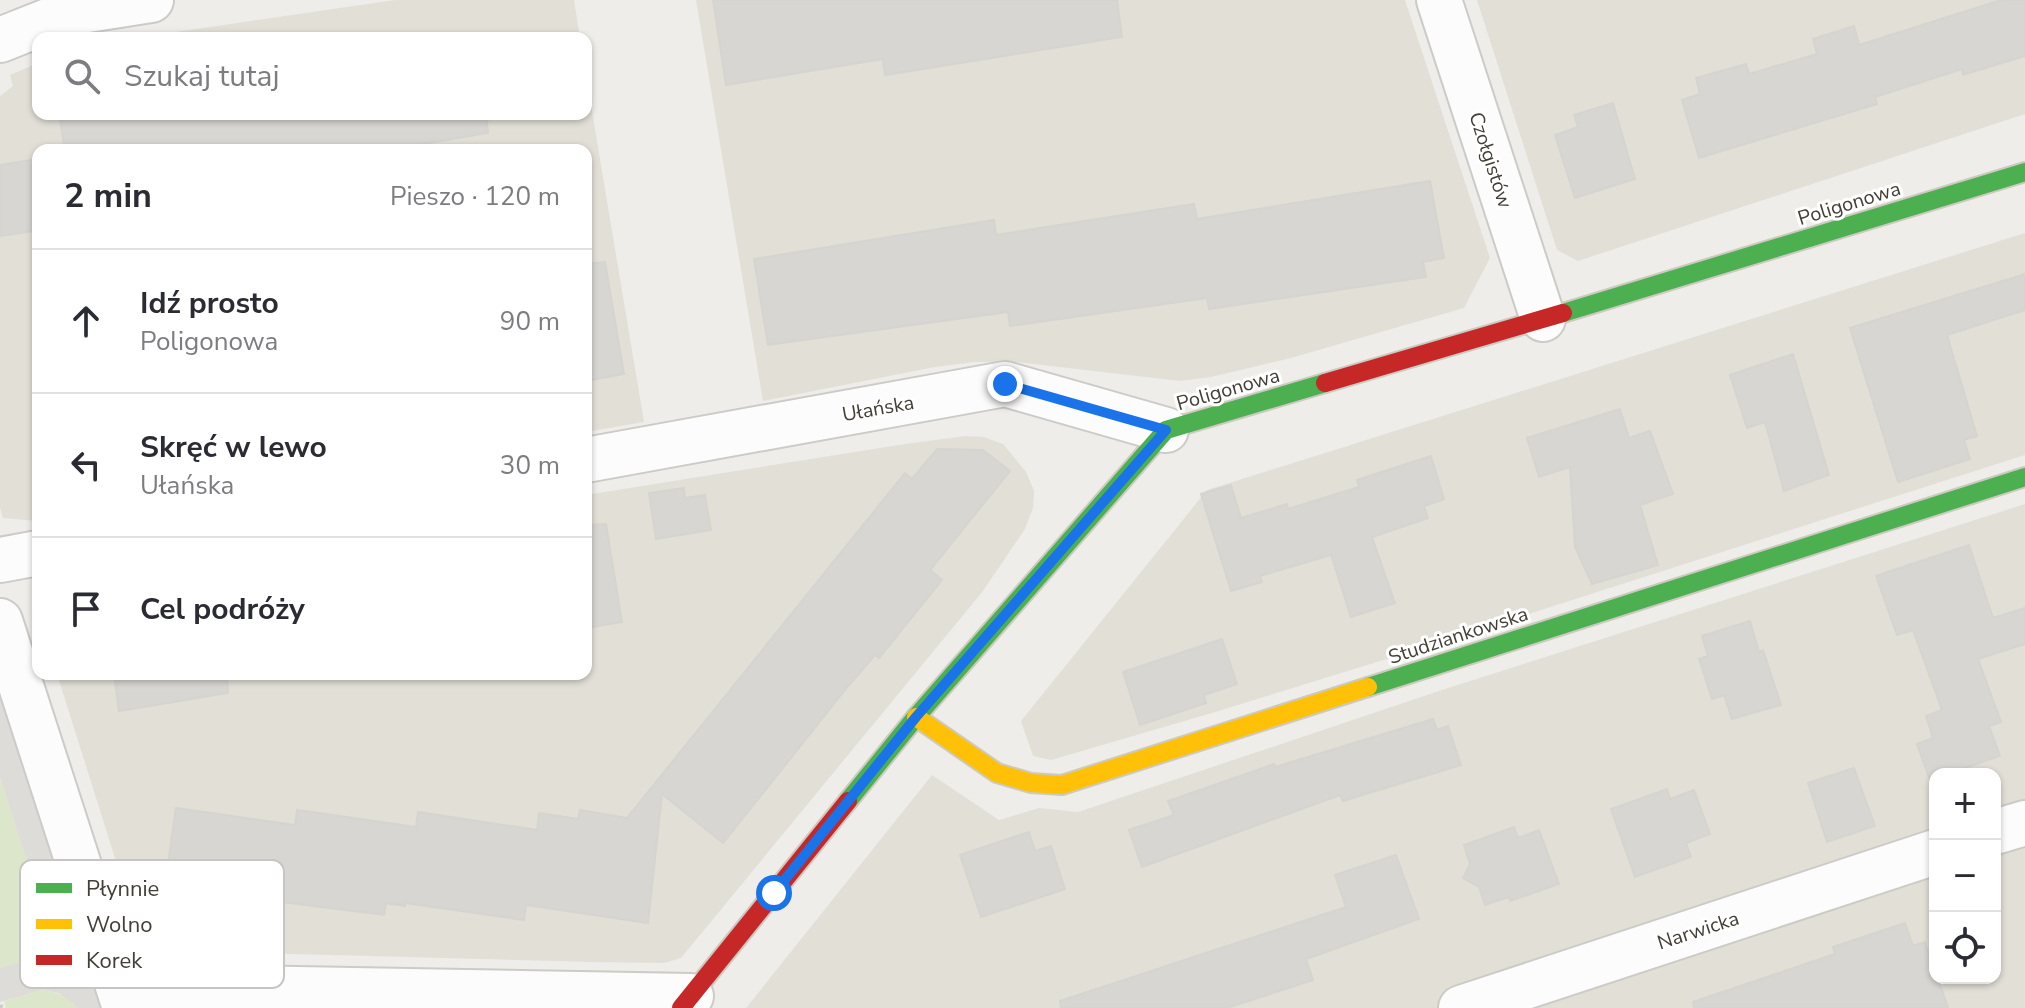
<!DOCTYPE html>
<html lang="pl">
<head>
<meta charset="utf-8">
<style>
  :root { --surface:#fff; --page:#f7f7f7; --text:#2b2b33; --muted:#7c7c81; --line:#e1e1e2 }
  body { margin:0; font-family:"Nunito Sans",sans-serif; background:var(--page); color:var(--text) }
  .controls { position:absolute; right:24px; bottom:24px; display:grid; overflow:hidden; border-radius:16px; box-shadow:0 2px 6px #0004 }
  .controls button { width:72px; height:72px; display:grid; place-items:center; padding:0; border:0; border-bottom:2px solid var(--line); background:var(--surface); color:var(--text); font:40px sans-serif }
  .stop { position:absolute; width:24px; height:24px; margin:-18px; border:6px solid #1a73e8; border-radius:50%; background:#fff }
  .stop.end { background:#1a73e8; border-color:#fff; box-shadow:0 2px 8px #0008 }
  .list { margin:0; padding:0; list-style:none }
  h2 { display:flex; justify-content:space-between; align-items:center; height:104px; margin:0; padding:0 32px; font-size:34px }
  h2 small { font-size:26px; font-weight:400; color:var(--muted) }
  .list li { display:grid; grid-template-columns:52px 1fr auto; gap:24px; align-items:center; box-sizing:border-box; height:144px; padding:0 32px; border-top:2px solid var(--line) }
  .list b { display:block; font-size:30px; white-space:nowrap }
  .list p { margin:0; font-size:26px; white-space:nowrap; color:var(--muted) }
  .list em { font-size:26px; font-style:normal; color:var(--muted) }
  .icon { flex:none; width:44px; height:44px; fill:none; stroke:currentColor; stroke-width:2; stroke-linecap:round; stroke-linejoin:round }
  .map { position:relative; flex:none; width:2025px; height:1008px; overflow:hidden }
  .search { position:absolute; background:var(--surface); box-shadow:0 2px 6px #0004; left:32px; top:32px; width:560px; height:88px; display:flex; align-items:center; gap:20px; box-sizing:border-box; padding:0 28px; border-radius:16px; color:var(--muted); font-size:30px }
  .panel { position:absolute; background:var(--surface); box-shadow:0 2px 6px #0004; left:32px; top:144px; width:560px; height:536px; border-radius:16px }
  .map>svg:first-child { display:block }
</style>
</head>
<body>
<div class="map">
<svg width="2025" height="1008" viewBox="0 0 2025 1008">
  <rect width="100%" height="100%" fill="#eeede9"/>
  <!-- residential -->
  <path fill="#e2dfd7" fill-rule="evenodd" d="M395,0H574L580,38H135Z
    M696,0H1405L1490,258L1464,308L1291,358L1211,377L1180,381L1016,362H975L935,367L763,401Z
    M1477,0H2025V114L1578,261L1557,250Z
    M38,63V114H586V75L644,422L586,432V150H38V521L3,518L0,508V96L13,86L10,75Z
    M2025,233V455L1419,649L1212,713L1051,760L1033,756L1021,721L1207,490Z
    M966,436L984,437L1003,444L1026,472L1034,491L1033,508L1025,529L983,591L681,958L664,963L589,962L144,950L57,674H586V495L905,444Z
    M2025,504V1008H746L932,775L999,820L1039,808L1078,812L1448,688ZM1935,774H1995V978H1935Z"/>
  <!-- green -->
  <path fill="#dbe6cb" d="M0,777L49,931C44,959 24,961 0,968Z
    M40,990C54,992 69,994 76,1008H6L4,1001Z"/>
  <!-- parking -->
  <path fill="#dedcd9" d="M0,681L104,1008H76L73,1003L59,993L41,990L0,1002V968L31,959L46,945L49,931L0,777Z"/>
  <!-- building -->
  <path fill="#d8d6d2" stroke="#d6d4cf" stroke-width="2" d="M713,0H1117L1122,37L885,75L883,59L726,85Z
    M2001,0H2025V56L1963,75L1962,69L1875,97L1877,104L1699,158L1682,100L1700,94L1696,78L1746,64L1749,74L1817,54L1813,39L1854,26L1859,45Z
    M1613,103L1635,179L1575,198L1555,135L1578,127L1574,115Z
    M96,114H486L488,133L387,150H65L60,120Z
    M38,159V224H35V231L0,236V165Z
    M1430,181L1444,258L1423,262L1426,277L1209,309L1207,298L1010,326L1008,312L768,345L754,259L994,220L996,235L1194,204L1197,219Z
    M605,262L624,374L586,381V264Z
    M2025,274V310L1947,335L1977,436L1964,440L1970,459L1898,482L1850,328Z
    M1793,354L1829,475L1784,491L1765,422L1747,428L1730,375Z
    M1620,409L1629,438L1650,431L1673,494L1640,505L1658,565L1592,584L1575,547L1570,467L1539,477L1527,438Z
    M937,449L983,450L1010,471L930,570L942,580L879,658L875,655L849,685L723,843L662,794L648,923L526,905L524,920L405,903V906L386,903L384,915L266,900L264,914L163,898L176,808L295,825L297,810L416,827L418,812L537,830L539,813L578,819L580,810L627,818L905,473L912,479Z
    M1431,456L1444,499L1424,506L1428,518L1372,537L1395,603L1351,617L1331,555L1260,576L1262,582L1231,591L1201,494L1231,485L1241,518L1287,504L1288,509L1359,487L1357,480Z
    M684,488L685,498L705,495L711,530L656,539L649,493Z
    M606,524L622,622L586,628V525Z
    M1969,545L1993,618L2025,608V644L1978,659L2001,722L1989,726L2000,756L1947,774H1935V778L1930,780L1917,744L1933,738L1926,716L1942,710L1913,630L1897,635L1876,576Z
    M1750,621L1759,652L1763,650L1781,705L1732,719L1724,695L1712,699L1699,659L1708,656L1702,636Z
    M1222,639L1237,684L1204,695L1206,703L1140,725L1123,672Z
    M114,674H227L228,693L119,711Z
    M1433,719L1437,730L1448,726L1461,765L1343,801L1340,795L1142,867L1129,830L1174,815L1168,801L1274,764L1275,767Z
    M1854,768L1875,826L1827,842L1808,783Z
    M1667,789L1670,799L1694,790L1710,834L1686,843L1691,857L1635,877L1611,809Z
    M1514,827L1518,838L1539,830L1559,884L1510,901L1509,897L1485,905L1479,887L1463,878L1470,864L1464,845Z
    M1029,832L1035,851L1051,846L1065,889L981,917L960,855Z
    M1396,855L1419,919L1306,959L1313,980L1227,1008H1061L1060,1001L1346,907L1335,875Z
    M1905,923L1913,946L1925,942L1935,978H1938L1948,1008H1694L1693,1002L1835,954L1833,947Z"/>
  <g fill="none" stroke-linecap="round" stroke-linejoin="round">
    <defs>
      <path id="street" d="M1439,0L1543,319
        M0,40L68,13L151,0
        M586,460L1005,384L1166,430
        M0,560L38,553
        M0,621L125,1008
        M1995,832L2025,823
        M119,986L691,996
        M1461,1008L1935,852"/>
      <path id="fast" d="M1563,313L2025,172
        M1368,687L2025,477
        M848,801L916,717L1166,430L1325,383"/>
      <path id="slow" d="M916,717L997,773L1031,783L1062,785L1368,687"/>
      <path id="jam" d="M1325,383L1563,313
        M681,1008L848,801"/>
    </defs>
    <!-- street casing -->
    <use href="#street" stroke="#cccbc7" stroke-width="48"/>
    <!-- fast casing -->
    <use href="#fast" stroke="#cccac0" stroke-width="22"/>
    <!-- slow casing -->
    <use href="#slow" stroke="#cccac0" stroke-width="22"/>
    <!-- jam casing -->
    <use href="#jam" stroke="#cccac0" stroke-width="22"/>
    <!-- path -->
    <path stroke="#cccbc7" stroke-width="5" stroke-dasharray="4 4" stroke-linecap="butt" d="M0,1005L1,1008"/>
    <!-- street -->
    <use href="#street" stroke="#fcfcfc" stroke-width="44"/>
    <!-- fast -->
    <use href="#fast" stroke="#4caf50" stroke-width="18"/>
    <!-- slow -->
    <use href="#slow" stroke="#ffc107" stroke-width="18"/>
    <!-- jam -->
    <use href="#jam" stroke="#c62828" stroke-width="18"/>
  </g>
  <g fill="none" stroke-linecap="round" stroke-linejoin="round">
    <!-- route -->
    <path stroke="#1a73e8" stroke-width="10" d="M774,893L916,717L1166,430L1005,384"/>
  </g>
  <g text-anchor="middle" stroke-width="6" stroke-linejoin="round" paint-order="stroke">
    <!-- street labels -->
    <g font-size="20" fill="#433f36" stroke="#fff">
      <text transform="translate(1491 160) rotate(72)" y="7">Czołgistów</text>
      <text transform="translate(1849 203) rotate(-17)" y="7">Poligonowa</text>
      <text transform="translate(1228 389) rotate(-16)" y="7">Poligonowa</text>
      <text transform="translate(878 408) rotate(-10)" y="7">Ułańska</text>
      <text transform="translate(1458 635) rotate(-18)" y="7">Studziankowska</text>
      <text transform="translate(1698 930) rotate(-18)" y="7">Narwicka</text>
    </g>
  </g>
  <!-- legend -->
  <rect x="20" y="860" width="264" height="128" rx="12" fill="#fff" stroke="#c7c5c3" stroke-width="2"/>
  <rect x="36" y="883" width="36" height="10" fill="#4caf50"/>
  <rect x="36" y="919" width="36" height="10" fill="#ffc107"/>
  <rect x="36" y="955" width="36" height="10" fill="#c62828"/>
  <g font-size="22" fill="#433f36">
    <text x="86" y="896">Płynnie</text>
    <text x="86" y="932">Wolno</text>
    <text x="86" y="968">Korek</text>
  </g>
</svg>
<div class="controls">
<button>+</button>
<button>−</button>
<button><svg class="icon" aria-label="locate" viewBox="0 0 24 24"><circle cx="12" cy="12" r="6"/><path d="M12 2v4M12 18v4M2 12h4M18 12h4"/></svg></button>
</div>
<div class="stop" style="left:774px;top:893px"></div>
<div class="stop end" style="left:1005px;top:384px"></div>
<div class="search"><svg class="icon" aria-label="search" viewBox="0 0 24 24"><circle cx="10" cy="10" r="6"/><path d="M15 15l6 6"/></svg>Szukaj tutaj</div>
<section class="panel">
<h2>2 min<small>Pieszo · 120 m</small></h2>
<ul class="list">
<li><svg class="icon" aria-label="ahead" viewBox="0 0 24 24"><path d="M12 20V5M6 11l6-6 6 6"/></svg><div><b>Idź prosto</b><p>Poligonowa</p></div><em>90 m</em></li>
<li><svg class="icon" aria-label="left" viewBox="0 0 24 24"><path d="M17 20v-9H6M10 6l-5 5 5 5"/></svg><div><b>Skręć w lewo</b><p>Ułańska</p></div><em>30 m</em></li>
<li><svg class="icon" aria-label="arrive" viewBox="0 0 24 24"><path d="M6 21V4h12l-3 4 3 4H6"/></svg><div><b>Cel podróży</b></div></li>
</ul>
</section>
</div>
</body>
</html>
